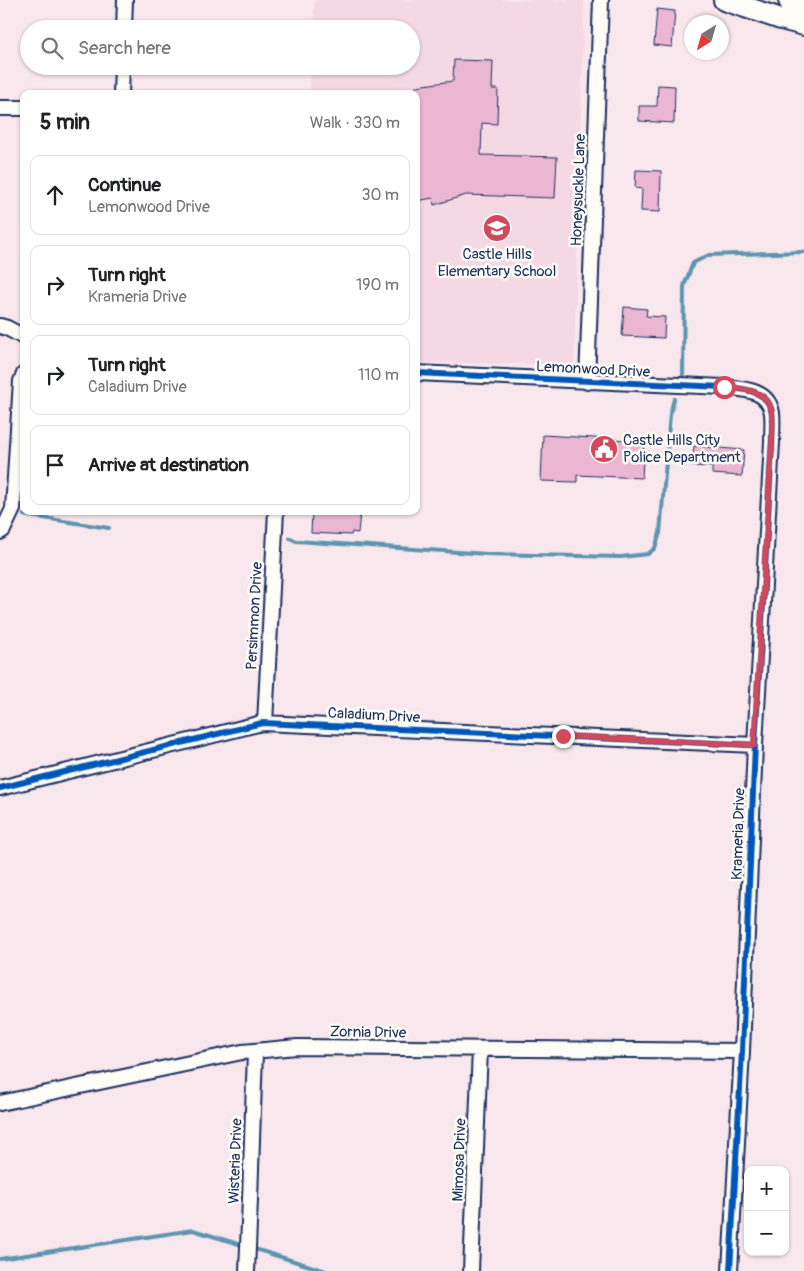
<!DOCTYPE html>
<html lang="en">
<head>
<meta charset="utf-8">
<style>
  :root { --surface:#fff; --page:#f6f6f6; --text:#202124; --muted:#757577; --line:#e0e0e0 }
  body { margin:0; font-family:Pangolin,sans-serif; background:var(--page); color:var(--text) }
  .controls { position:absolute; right:15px; bottom:15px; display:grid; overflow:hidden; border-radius:10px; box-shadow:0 1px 4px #0004 }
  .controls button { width:45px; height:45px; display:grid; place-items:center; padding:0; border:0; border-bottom:1px solid var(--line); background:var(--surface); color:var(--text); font:25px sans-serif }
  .compass { position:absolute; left:684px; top:15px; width:45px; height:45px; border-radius:50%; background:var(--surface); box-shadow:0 1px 4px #0004; rotate:217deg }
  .stop { position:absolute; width:15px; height:15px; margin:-11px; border:4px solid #d1495b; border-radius:50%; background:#fff }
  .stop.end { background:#d1495b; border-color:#fff; box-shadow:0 1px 5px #0008 }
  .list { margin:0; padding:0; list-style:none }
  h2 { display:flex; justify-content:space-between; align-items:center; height:65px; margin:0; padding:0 20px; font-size:21px }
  h2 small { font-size:16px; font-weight:400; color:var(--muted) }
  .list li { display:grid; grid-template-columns:32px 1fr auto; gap:15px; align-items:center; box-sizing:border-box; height:80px; margin:0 10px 10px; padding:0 10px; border:1px solid var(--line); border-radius:10px }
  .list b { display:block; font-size:19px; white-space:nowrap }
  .list p { margin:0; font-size:16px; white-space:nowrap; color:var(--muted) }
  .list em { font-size:16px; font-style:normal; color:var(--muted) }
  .icon { flex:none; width:28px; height:28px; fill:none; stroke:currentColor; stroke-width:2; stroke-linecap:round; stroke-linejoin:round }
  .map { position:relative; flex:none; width:804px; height:1271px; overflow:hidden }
  .search { position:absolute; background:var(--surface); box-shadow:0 1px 4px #0004; left:20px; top:20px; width:400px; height:55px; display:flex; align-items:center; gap:12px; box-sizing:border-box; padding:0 18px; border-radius:28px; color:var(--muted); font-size:19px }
  .panel { position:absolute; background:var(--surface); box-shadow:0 1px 4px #0004; left:20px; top:90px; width:400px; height:425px; border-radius:10px }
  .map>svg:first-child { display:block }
</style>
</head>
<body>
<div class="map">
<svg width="804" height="1271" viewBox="0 0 804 1271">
  <rect width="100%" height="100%" fill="#f8e7ec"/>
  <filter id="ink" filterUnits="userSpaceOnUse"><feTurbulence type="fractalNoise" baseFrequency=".02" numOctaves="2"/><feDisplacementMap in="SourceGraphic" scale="10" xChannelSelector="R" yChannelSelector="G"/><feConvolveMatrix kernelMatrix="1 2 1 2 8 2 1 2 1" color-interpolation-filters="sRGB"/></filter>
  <g filter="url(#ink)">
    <!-- built -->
    <path fill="#f4d8e4" d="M315,0H584L574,365L416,362V94H310L311,66H411V29H313Z"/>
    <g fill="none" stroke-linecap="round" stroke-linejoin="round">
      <!-- stream -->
      <path stroke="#5e94b1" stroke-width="4" d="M683,375L684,286L693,263L709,255L804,252
        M24,515L109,528
        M290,538L296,541L487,554L621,557L648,554L655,548L660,533L670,414L674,399
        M0,1259L193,1230L326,1271"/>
    </g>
    <!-- building -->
    <path fill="#ebb6d1" stroke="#1b2f5e" d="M657,9L675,11L672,47L654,45Z
      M454,60L493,61L492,89H498L497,124L482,123L481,155L557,157L555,198L466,195L434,205L433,198L416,201V86L453,81Z
      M658,85L675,86L674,123L639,121V106H657Z
      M636,170L661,171L660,212L641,211L642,189L635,188Z
      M624,307L647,309L646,316L665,317L664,338L622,336Z
      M543,435L644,441L642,478L577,475V482L541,481Z
      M694,446L744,450L742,476L712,474V467L692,466Z
      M312,511L360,512L358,533L352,532L351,535L311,533Z"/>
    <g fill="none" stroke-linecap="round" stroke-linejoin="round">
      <defs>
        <path id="minor" d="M124,29L125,0
          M121,94L122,66
          M0,108H24
          M0,326L7,328L24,337
          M416,373L723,387C743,389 768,389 772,413C773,422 772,433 772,442L755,745L742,1051L730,1271
          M587,382L601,0
          M0,532L3,530L13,509L21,381L24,374
          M265,723L276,511
          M0,788L262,723L755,745
          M0,1103L242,1052L297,1047L742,1051
          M247,1271L250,1199L255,1052
          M471,1271L480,1049"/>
        <path id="secondary" d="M724,0L781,19L804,25"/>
        <path id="motorway" d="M792,0L804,4"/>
      </defs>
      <!-- minor casing -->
      <use href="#minor" stroke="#1b2f5e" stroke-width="18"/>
      <!-- secondary casing -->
      <use href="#secondary" stroke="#1b2f5e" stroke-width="24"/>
      <!-- motorway casing -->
      <use href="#motorway" stroke="#1b2f5e" stroke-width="30"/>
      <!-- minor -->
      <use href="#minor" stroke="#fdfcf7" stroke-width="14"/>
      <!-- secondary -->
      <use href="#secondary" stroke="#fdfcf7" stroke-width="20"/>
      <!-- motorway -->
      <use href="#motorway" stroke="#fdfcf7" stroke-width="26"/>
      <defs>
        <path id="cycleway" d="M416,373L723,387C743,389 768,389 772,413C773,422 772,433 772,442L755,745L742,1051L730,1271
          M0,788L262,723L755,745"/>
      </defs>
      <!-- cycleway casing -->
      <use href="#cycleway" stroke="#fdfcf7" stroke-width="9"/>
      <!-- cycleway -->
      <use href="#cycleway" stroke="#0057b8" stroke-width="6"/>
    </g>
  </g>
  <g fill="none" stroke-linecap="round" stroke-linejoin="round" filter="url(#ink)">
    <!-- route -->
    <path stroke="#d1495b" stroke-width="6" d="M563,736L754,745L772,442C772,433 773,422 772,413C768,389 743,389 724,387"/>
  </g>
  <!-- icons -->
  <defs>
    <symbol id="school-disc" viewBox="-11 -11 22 22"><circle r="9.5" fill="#d1495b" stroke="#fdfcf7"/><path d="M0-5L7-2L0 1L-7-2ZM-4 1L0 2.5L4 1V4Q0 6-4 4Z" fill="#fff"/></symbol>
    <symbol id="civic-disc" viewBox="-11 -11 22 22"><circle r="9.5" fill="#d1495b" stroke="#fdfcf7"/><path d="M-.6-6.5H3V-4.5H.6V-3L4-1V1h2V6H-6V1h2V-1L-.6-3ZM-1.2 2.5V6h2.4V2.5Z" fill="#fff"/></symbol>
  </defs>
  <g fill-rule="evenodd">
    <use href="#school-disc" x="481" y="212" width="32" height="32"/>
    <use href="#civic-disc" x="588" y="433" width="32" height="32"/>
  </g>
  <g text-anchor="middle" stroke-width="5" stroke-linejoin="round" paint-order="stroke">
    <!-- street labels -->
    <g font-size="15" fill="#1b2f5e" stroke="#fdfcf7">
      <text transform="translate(578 190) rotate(-88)" y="5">Honeysuckle Lane</text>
      <text transform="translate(593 369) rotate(3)" y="5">Lemonwood Drive</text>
      <text transform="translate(254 616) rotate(-87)" y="5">Persimmon Drive</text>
      <text transform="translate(374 715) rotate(3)" y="5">Caladium Drive</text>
      <text transform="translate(738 834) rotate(-88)" y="5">Krameria Drive</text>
      <text transform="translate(368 1032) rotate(1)" y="5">Zornia Drive</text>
      <text transform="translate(459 1160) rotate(-88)" y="5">Mimosa Drive</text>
      <text transform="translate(235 1161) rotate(-88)" y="5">Wisteria Drive</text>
    </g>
    <!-- poi labels -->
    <g font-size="15" fill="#1b2f5e" stroke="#fdfcf7">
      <text x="497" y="259">Castle Hills<tspan x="497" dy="17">Elementary School</tspan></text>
      <text x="623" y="445" text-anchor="start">Castle Hills City<tspan x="623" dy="17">Police Department</tspan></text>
    </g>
  </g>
</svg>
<div class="controls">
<button>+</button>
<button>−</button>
</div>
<svg class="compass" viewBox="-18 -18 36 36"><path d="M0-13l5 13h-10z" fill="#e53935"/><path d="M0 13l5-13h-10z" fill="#757577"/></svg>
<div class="stop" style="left:724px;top:387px"></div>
<div class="stop end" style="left:563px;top:736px"></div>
<div class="search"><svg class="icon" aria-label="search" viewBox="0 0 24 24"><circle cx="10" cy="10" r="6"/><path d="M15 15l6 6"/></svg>Search here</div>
<section class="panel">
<h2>5 min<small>Walk · 330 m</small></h2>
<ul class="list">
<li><svg class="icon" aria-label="ahead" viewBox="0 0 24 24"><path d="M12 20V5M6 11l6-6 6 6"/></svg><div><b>Continue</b><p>Lemonwood Drive</p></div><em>30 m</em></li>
<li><svg class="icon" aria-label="right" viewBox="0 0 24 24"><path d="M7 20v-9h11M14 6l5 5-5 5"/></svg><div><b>Turn right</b><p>Krameria Drive</p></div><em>190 m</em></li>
<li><svg class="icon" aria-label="right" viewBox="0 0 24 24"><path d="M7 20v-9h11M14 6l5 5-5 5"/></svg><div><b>Turn right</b><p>Caladium Drive</p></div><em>110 m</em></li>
<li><svg class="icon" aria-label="arrive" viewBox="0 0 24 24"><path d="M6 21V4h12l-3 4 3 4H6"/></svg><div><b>Arrive at destination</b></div></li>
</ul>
</section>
</div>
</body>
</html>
